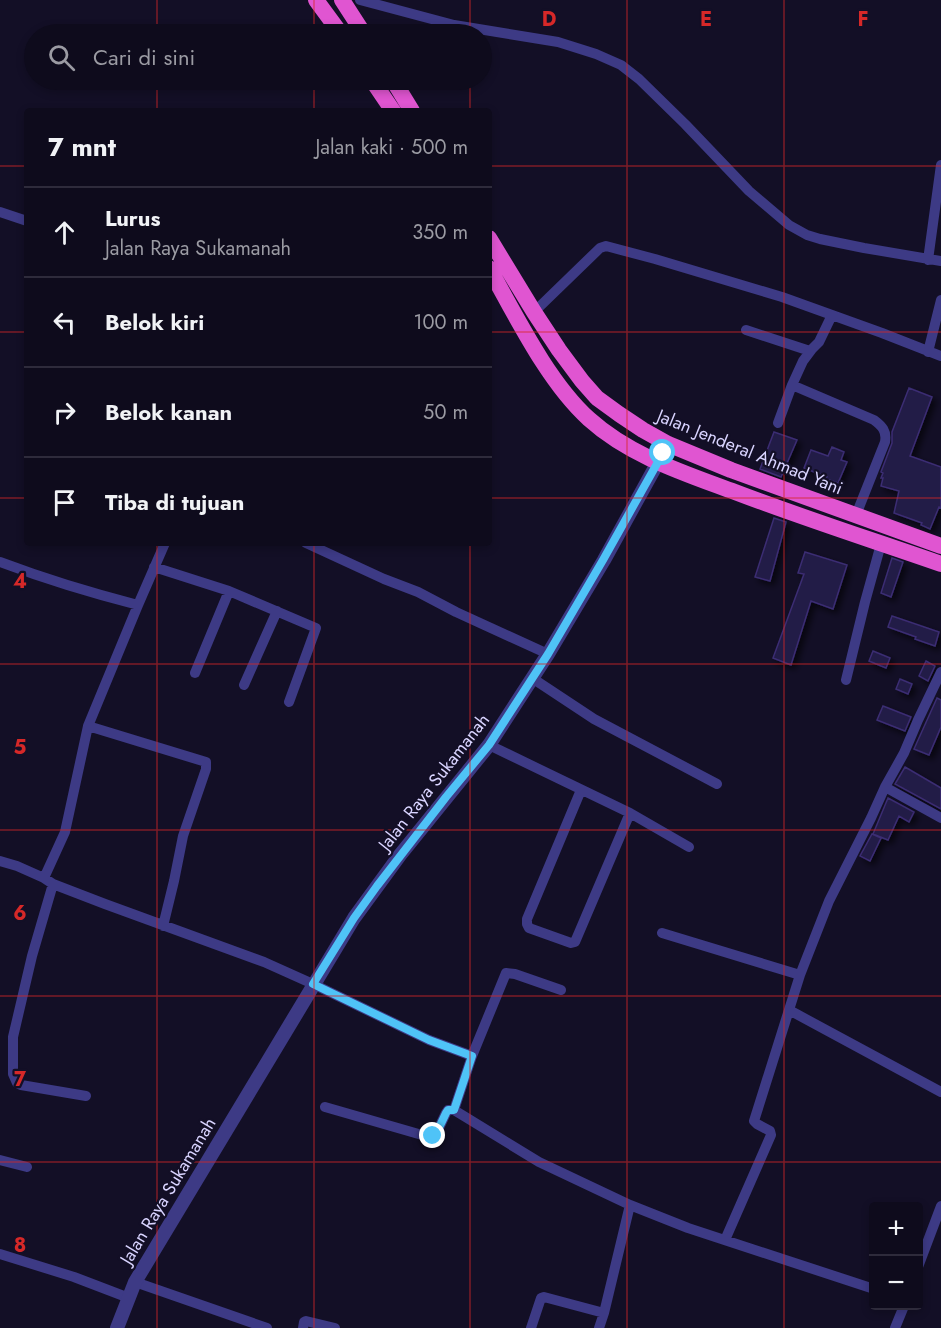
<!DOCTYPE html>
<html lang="id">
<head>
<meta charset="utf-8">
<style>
  :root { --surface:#0e0b1c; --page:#1c1929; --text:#f1f3f6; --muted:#9b9ba3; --line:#2e2b3b }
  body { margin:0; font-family:Jost,sans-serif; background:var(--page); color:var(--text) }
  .controls { position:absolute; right:18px; bottom:18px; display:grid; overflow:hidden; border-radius:6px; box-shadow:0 3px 9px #0003 }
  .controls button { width:54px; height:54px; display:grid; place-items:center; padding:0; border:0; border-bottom:2px solid var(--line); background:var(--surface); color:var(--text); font:30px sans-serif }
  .stop { position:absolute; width:18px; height:18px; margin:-14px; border:4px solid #4fc3f7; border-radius:50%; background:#fff }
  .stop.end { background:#4fc3f7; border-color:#fff; box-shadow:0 2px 6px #0008 }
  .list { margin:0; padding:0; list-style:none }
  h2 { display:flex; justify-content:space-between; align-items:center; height:78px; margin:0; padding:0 24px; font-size:26px }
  h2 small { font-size:20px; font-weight:400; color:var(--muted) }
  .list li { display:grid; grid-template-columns:39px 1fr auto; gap:18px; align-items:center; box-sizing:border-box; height:90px; padding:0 24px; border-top:2px solid var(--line) }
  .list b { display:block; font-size:22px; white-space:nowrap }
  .list p { margin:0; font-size:20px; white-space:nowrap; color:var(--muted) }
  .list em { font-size:20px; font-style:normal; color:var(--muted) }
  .icon { flex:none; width:33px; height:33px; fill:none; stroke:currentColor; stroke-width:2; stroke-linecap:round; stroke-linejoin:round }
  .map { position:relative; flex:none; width:941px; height:1328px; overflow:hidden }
  .search { position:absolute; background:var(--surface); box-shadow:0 3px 9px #0003; left:24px; top:24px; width:468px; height:66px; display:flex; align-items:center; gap:15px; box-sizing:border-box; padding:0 21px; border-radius:33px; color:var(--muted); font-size:22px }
  .panel { position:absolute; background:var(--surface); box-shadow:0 3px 9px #0003; left:24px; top:108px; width:468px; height:438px; border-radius:6px }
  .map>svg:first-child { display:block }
</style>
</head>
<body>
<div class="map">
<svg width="941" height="1328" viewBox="0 0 941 1328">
  <defs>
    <filter id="shadow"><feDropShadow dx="4" dy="4" stdDeviation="3" flood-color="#0009"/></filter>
  </defs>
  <rect width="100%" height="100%" fill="#130f26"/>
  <!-- building -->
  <path fill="#241b47" stroke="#3b2d73" stroke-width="1.5" filter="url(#shadow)" d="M909,388L932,397L910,456L941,467V508L939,507L930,529L921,525L922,523L894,513L899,491L881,486L883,478H881L883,473L881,472L892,443V432Z
    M774,432L797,440L781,477L760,469Z
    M832,447L844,452L841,460L847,462L838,483L826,479L827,477L804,468L811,450L828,456Z
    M774,518L786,522L770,581L755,577Z
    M805,552L847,565L833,609L811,601L791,665L773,658L804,574L798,573Z
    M892,558L903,562L891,597L881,593Z
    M892,616L939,632L935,646L915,639L916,637L888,627Z
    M873,651L890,658L886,668L869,661Z
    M926,661L935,666L928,681L919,676Z
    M900,679L912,684L908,694L896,689Z
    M937,698L941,700V727L929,755L914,749Z
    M883,706L911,717L905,731L877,720Z
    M905,767L941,788V809L895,784Z
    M888,798L914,812L909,822L899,816L888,840L873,834Z
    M872,834L881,838L870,861L860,856Z"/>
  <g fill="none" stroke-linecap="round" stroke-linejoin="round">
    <!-- minor -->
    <path stroke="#3d3a85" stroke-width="10" d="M360,0L454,25L558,42L596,54L621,65L639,79L685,124L749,191L789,225L807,235L820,239L864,248L941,261
      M0,212L27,221
      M928,260L941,165
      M534,312L600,248L606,246L655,259L782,297L882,333L941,356
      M746,330L810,351
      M928,352L941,300
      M792,385L874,420C882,426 887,431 885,442L856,515
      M778,423L792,385L803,361L812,349L819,342L832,315
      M306,543L384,579L418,592L456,612L548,654
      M0,562C45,579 91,593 138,605
      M154,567L229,591L316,628L289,702
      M195,673L229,591
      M532,678L594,719L717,784
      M846,680L865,602L881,544
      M244,685L277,611
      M88,726L206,762V769L183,836L174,881L163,926
      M489,745L630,813L689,847
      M885,787L941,818
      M581,790L527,919V924L529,928L571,943L575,942L630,813
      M0,861L17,866L44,878L53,884L105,904L264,962L313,984L429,1040L472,1056L454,1110L539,1162L630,1205L688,1228L874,1289
      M44,878L65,832L88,726L138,605L165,543
      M53,884L32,956L13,1037V1074L17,1083L21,1085L86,1096
      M662,933L800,975
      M789,1010L941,1092
      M472,1056L506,973L515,974L561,990
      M325,1107L429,1137L436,1134L446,1113L448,1110H454
      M0,1160L27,1167
      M725,1240L771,1135L770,1131L757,1124L754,1121L800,975L829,901L871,818L885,787L904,753L918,720L941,672
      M0,1254L74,1277L129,1298
      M918,1267L941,1206
      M135,1282L267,1328
      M303,1328L304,1322L306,1321L335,1328
      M531,1328L541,1298L544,1297L604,1313L630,1205
      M599,1328L604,1313
      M895,1328L904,1306"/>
    <!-- tertiary -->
    <path stroke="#3d3a85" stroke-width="14" d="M117,1328L135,1282L354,918L400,855L489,745L548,654L604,560L668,444"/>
    <!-- trunk -->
    <path stroke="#e055d1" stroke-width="16" d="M316,0L341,34
      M342,0L364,34
      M372,80L393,111
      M393,80L412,111
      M489,238L534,312L559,350L582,381L597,398L619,414L643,430L668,444L731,470L941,546
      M489,268C516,316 548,382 589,419C630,456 684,473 735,492C803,518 872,540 941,564"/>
  </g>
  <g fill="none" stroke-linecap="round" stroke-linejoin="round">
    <!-- route -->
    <path stroke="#4fc3f7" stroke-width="8" d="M433,1136L437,1132L446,1113L448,1110H454L472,1056L429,1040L313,984L354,918L377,886L446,797L489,745L548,654L603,560L663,453"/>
  </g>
  <!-- grid -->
  <path fill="none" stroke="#d62828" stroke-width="1.5" stroke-opacity="0.55" d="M157,0V34M314,0V34M470,0V34M627,0V1328M784,0V1328M157,80V111M314,80V111M470,80V111M0,166H27M489,166H941M0,332H27M489,332H941M0,498H27M489,498H941M157,543V1328M314,543V1328M470,543V1328M0,664H941M0,830H941M0,996H941M0,1162H941"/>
  <g text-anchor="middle" stroke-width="4.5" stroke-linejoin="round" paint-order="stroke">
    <!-- street labels -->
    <g font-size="18" fill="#d9d4ff" stroke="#130f26">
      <text transform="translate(750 452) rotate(22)" y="6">Jalan Jenderal Ahmad Yani</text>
      <text transform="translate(434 782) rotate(-52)" y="6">Jalan Raya Sukamanah</text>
      <text transform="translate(168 1191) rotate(-59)" y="6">Jalan Raya Sukamanah</text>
    </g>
  </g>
  <g font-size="20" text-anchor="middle" font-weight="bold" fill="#d62828" stroke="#130f26" stroke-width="4.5" stroke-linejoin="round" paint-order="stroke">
    <text x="549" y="26">D</text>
    <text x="706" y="26">E</text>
    <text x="863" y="26">F</text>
    <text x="20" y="588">4</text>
    <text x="20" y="754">5</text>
    <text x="20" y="920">6</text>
    <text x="20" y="1086">7</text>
    <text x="20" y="1252">8</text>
  </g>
</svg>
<div class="controls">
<button>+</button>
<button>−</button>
</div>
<div class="stop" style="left:663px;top:453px"></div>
<div class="stop end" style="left:433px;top:1136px"></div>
<div class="search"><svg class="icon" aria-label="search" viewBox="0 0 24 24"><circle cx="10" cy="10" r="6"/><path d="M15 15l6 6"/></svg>Cari di sini</div>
<section class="panel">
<h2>7 mnt<small>Jalan kaki · 500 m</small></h2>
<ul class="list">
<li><svg class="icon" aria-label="ahead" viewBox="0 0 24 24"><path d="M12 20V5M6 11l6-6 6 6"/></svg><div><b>Lurus</b><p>Jalan Raya Sukamanah</p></div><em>350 m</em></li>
<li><svg class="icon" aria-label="left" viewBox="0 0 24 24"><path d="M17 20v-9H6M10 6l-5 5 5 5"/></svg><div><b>Belok kiri</b></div><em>100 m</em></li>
<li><svg class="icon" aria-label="right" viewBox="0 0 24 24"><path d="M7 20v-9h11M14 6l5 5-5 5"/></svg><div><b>Belok kanan</b></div><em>50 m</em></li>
<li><svg class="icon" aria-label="arrive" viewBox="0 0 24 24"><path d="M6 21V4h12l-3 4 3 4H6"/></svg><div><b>Tiba di tujuan</b></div></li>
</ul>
</section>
</div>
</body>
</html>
